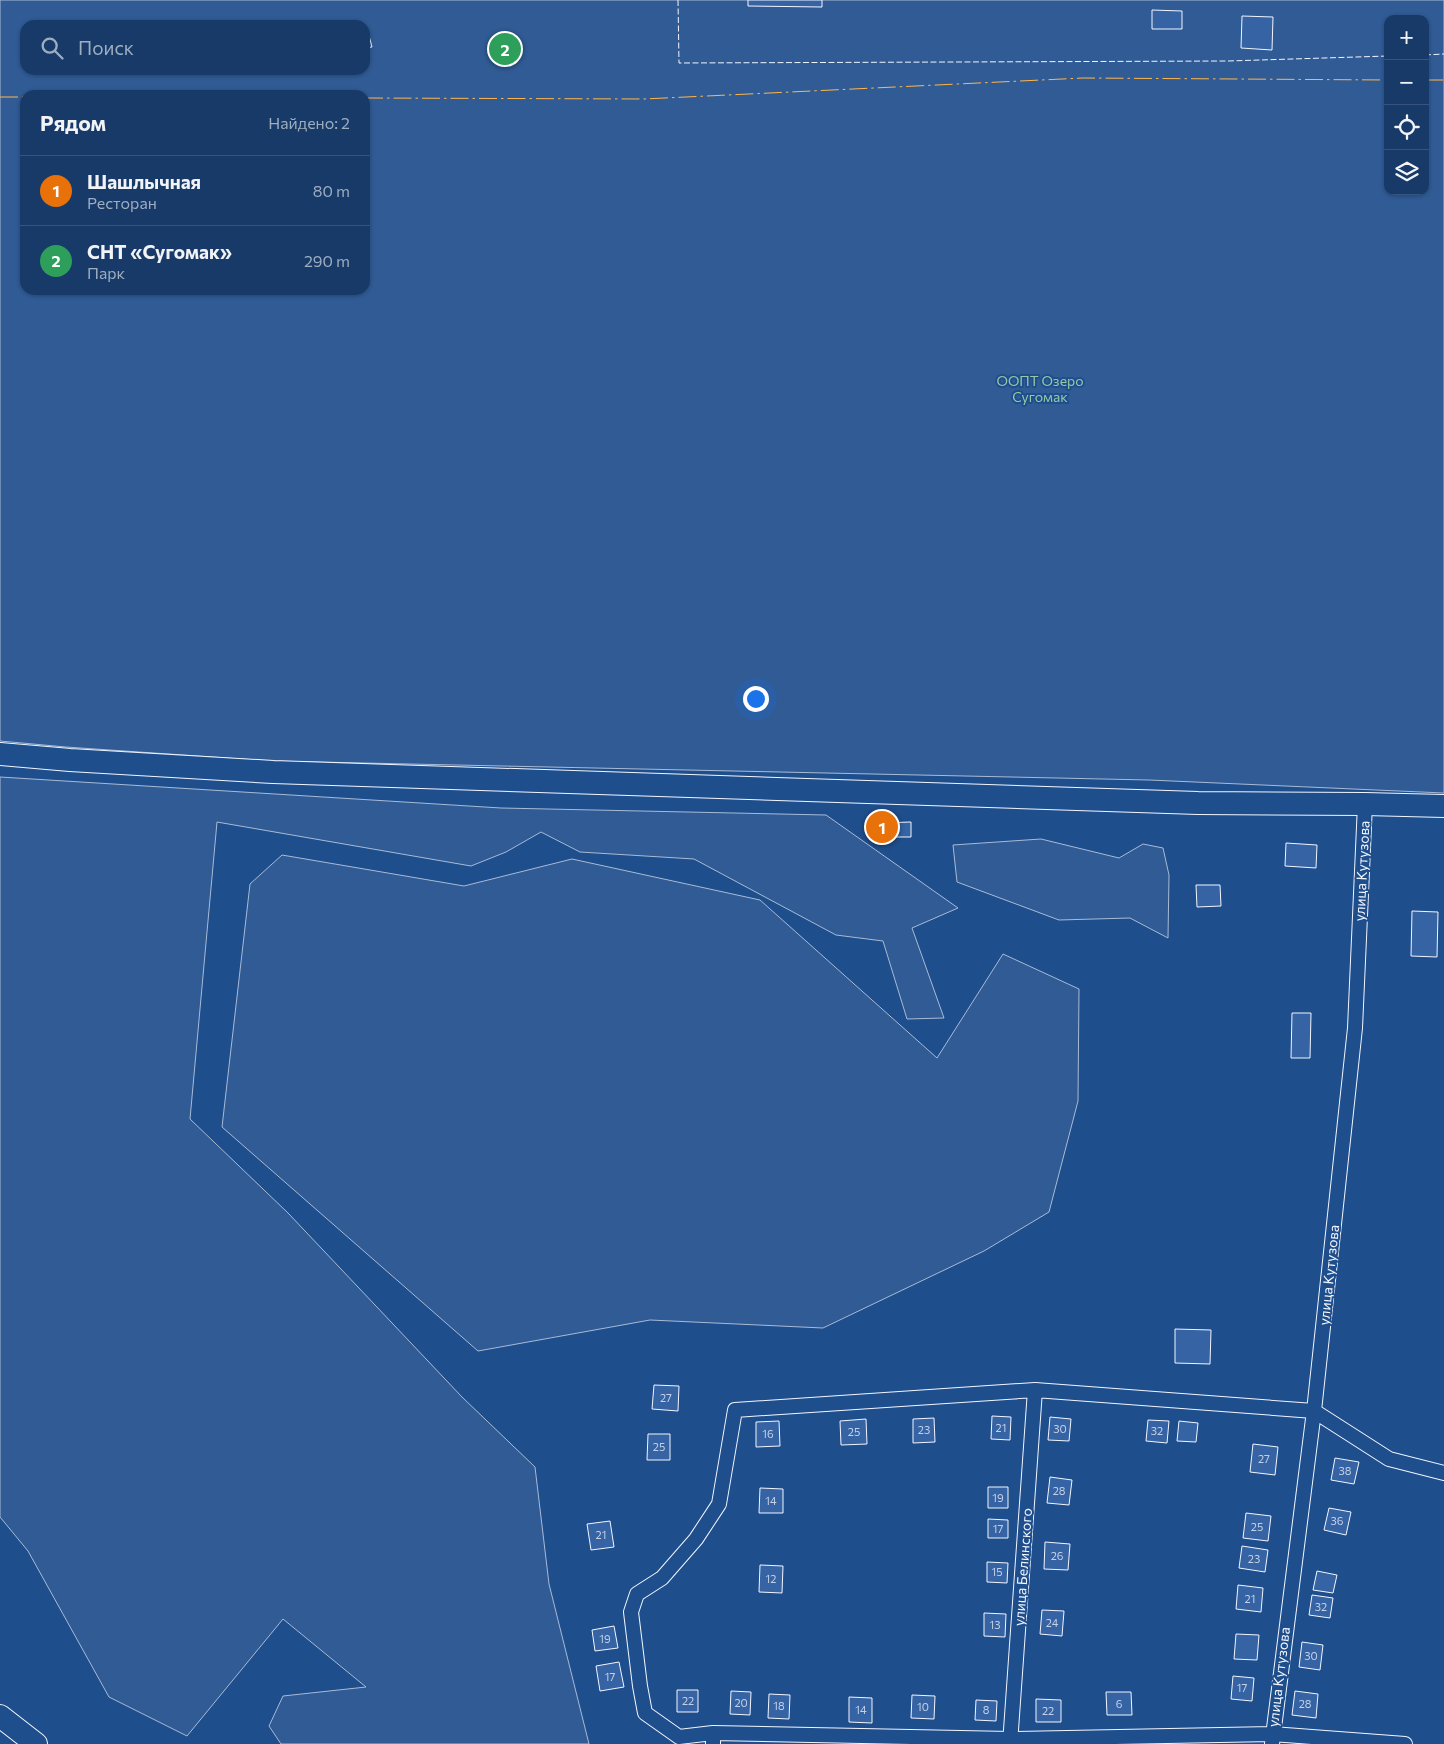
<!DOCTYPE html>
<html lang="ru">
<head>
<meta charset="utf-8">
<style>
  :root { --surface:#173a69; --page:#244571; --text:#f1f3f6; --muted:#9eadc0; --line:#36547d; --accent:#ffb74d }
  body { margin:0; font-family:Commissioner,sans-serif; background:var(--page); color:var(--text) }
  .controls { position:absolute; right:15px; top:15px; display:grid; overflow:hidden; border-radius:10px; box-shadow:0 1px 4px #0004 }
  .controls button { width:45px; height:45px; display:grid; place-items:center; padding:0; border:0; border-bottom:1px solid var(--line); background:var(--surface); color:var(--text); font:25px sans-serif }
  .you { position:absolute; left:755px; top:698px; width:18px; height:18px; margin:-12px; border:4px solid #fff; border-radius:50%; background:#1a73e8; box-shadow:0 0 0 8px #1a73e833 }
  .badge { display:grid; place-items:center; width:32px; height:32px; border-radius:50%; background:var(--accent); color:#fff; font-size:16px; font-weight:700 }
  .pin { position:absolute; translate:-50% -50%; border:2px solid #fff; box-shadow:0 1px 5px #0006 }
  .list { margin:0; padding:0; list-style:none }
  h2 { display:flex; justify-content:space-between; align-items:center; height:65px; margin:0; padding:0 20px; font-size:21px }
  h2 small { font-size:16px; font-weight:400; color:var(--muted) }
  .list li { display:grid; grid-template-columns:32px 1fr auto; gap:15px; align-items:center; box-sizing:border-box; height:70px; padding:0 20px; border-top:1px solid var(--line) }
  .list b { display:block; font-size:19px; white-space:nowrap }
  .list p { margin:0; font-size:16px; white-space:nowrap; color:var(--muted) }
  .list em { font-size:16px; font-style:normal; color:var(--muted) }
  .icon { flex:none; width:28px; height:28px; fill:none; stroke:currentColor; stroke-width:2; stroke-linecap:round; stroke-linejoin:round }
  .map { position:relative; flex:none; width:1444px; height:1744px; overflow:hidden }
  .search { position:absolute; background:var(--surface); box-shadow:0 1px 4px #0004; left:20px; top:20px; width:350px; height:55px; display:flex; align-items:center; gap:12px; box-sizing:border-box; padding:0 18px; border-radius:15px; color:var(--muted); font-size:19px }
  .panel { position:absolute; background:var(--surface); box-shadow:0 1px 4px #0004; left:20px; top:90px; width:350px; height:205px; border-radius:15px }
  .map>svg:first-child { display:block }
</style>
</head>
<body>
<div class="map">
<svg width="1444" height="1744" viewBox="0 0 1444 1744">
  <rect width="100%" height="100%" fill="#1f4e8c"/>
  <!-- green -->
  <path fill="#305b95" stroke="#a8bbd7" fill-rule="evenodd" d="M0,0H1444V793L1149,780L271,761L66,747L0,741ZM1388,19H1425V191H1388ZM25,25H365V70H25ZM25,95H365V290H25Z
    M0,777L501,808L826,815L958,908L912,928L944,1018L907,1019L883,941L836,935L694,859L580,852L541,832L506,852L471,866L217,822L190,1119L288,1213L462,1397L535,1467L549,1584L589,1744H281L269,1726L283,1696L366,1687L283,1619L187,1736L109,1697L28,1551L0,1517Z
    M1041,839L1119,858L1143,844L1163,848L1169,875L1168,938L1130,918L1059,920L957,882L953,845Z
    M282,855L464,886L572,859L760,900L937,1058L1003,954L1079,989L1078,1101L1049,1212L984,1251L823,1328L650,1320L478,1351L222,1127L250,884Z"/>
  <!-- building -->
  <path fill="#3563a3" stroke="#f2f6ff" d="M748,0H822V7L748,6Z
    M1152,10L1182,11V29H1152Z
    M1242,16L1273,17L1272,50L1241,48Z
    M365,28H367L372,47L365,48Z
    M911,822V837H879V823Z
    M1286,843L1317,845L1316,868L1285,866Z
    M1196,885H1220L1221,906L1197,907Z
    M1412,911L1438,912L1437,957L1411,956Z
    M1292,1013H1311L1310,1058H1291Z
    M1175,1329L1211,1330L1210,1364L1175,1363Z
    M654,1385L679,1386L678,1411L652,1409Z
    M992,1416L1011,1417L1010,1440L991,1439Z
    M1050,1417L1071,1419L1069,1441L1048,1440Z
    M934,1418L935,1442L913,1443V1419Z
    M866,1419L867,1444L841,1445L840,1421Z
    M1148,1420L1169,1421L1167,1443L1146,1441Z
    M779,1421L780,1446L756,1447V1422Z
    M1179,1421L1198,1423L1196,1442L1177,1441Z
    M648,1434H670V1460H647Z
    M1253,1444L1278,1447L1275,1475L1250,1472Z
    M1335,1458L1359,1462L1354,1484L1331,1480Z
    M1050,1477L1072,1480L1069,1505L1047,1503Z
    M988,1487H1008V1508H988Z
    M760,1488L783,1489V1513H759Z
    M1329,1508L1351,1512L1346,1535L1324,1530Z
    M1246,1513L1271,1516L1268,1541L1243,1538Z
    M988,1519L1008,1520V1538H988Z
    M610,1521L614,1547L591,1550L587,1524Z
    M1045,1542L1070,1544L1068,1570L1044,1569Z
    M1242,1546L1268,1550L1265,1572L1239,1568Z
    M987,1562L1008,1563L1007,1583L987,1582Z
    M760,1565L783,1566L782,1593L759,1592Z
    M1317,1571L1337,1575L1333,1593L1313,1590Z
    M1238,1585L1263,1588L1261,1612L1236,1609Z
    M1312,1595L1333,1598L1330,1618L1309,1615Z
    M1042,1610L1064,1611L1062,1636L1040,1634Z
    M984,1613L1006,1614L1005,1637L984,1636Z
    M614,1626L618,1648L595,1651L592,1630Z
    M1236,1634L1259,1635L1257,1660L1234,1659Z
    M1302,1642L1323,1645L1320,1670L1299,1667Z
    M619,1662L624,1687L600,1691L596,1666Z
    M1233,1676L1254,1678L1252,1701L1231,1699Z
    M677,1690H698V1712H677Z
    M731,1691L751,1692L750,1715L730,1714Z
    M1295,1691L1318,1694L1316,1718L1292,1715Z
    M1106,1692H1131L1132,1715H1107Z
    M769,1694L790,1695L789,1719L768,1718Z
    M912,1695L935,1696L934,1719L911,1718Z
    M849,1697L872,1698V1723L849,1722Z
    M1036,1699L1061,1700V1722H1036Z
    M976,1700L997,1701L996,1721L975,1720Z"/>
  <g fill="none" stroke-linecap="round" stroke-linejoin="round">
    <defs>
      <path id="minor" d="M713,1733L1010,1739L1272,1734L1405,1744
        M713,1744V1733L679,1737L645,1713L640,1686L631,1612L637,1594L662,1578L696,1539L719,1504L735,1410L1035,1390L1314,1411L1389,1459L1444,1473
        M1010,1744L1035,1390
        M1272,1744L1314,1411L1355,1028L1365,804"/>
      <path id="primary" d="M0,754L70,760L273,772L1198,803L1365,804L1444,806
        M0,1716L36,1744"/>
    </defs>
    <!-- minor casing -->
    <use href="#minor" stroke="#f2f6ff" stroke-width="16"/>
    <!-- primary casing -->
    <use href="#primary" stroke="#f2f6ff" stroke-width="24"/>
    <!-- minor -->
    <use href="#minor" stroke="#1f4e8c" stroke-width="14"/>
    <!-- primary -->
    <use href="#primary" stroke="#1f4e8c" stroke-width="22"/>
    <!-- fence -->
    <path stroke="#f2f6ff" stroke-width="1" stroke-dasharray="6 2.5" stroke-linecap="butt" d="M678,0L679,63L1228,61L1388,56
      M1425,55L1444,54"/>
    <!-- power -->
    <path stroke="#ffb74d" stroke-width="1" stroke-dasharray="18 4 2.5 4" stroke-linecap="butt" d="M1425,80H1444
      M0,97H25
      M365,98L644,99L1083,78L1388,80"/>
  </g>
  <g text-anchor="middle" stroke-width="4" stroke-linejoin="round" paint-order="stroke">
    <!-- number labels -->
    <g font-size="11" fill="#c3d1e8">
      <text x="666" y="1402">27</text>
      <text x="1001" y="1432">21</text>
      <text x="1060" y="1433">30</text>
      <text x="924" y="1434">23</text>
      <text x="1157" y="1435">32</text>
      <text x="854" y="1436">25</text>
      <text x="768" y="1438">16</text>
      <text x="659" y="1451">25</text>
      <text x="1264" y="1463">27</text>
      <text x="1345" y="1475">38</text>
      <text x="1059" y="1495">28</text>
      <text x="998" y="1502">19</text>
      <text x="771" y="1505">14</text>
      <text x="1337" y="1525">36</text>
      <text x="1257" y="1531">25</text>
      <text x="998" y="1533">17</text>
      <text x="601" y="1539">21</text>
      <text x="1057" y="1560">26</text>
      <text x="1254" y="1563">23</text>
      <text x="997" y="1576">15</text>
      <text x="771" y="1583">12</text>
      <text x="1250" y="1603">21</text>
      <text x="1321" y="1611">32</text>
      <text x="1052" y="1627">24</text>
      <text x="995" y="1629">13</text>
      <text x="605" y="1643">19</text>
      <text x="1311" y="1660">30</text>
      <text x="610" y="1681">17</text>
      <text x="1242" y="1692">17</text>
      <text x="688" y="1705">22</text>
      <text x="741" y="1707">20</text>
      <text x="1119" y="1708">6</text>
      <text x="1305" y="1708">28</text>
      <text x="779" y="1710">18</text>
      <text x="923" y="1711">10</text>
      <text x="861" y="1714">14</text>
      <text x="986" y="1714">8</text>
      <text x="1048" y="1715">22</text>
    </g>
    <!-- park labels -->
    <g font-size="14" fill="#97c8a6" stroke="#1f4e8c">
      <text x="1040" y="386">ООПТ Озеро<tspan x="1040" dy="16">Сугомак</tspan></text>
    </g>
    <!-- street labels -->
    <g font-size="14" fill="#f2f6ff" stroke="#1f4e8c">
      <text transform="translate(1362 871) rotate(-87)" y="5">улица Кутузова</text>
      <text transform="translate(1329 1275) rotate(-84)" y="5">улица Кутузова</text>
      <text transform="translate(1023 1567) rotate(-86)" y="5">улица Белинского</text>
      <text transform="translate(1279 1677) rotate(-83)" y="5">улица Кутузова</text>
    </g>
  </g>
</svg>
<div class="controls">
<button>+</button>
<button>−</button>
<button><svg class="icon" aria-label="locate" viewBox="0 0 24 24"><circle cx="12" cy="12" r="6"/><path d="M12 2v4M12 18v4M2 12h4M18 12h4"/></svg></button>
<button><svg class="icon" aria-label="layers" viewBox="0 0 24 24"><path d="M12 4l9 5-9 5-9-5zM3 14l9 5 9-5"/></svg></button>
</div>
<div class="you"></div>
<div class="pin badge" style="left:882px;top:827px;background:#e8710a">1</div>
<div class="pin badge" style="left:505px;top:49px;background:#2e9e5b">2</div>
<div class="search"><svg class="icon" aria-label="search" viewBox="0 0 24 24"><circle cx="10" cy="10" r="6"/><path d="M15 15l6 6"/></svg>Поиск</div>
<section class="panel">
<h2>Рядом<small>Найдено: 2</small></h2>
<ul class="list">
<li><span class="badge" style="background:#e8710a">1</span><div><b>Шашлычная</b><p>Ресторан</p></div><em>80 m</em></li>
<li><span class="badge" style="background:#2e9e5b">2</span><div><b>СНТ «Сугомак»</b><p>Парк</p></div><em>290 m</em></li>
</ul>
</section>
</div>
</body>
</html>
